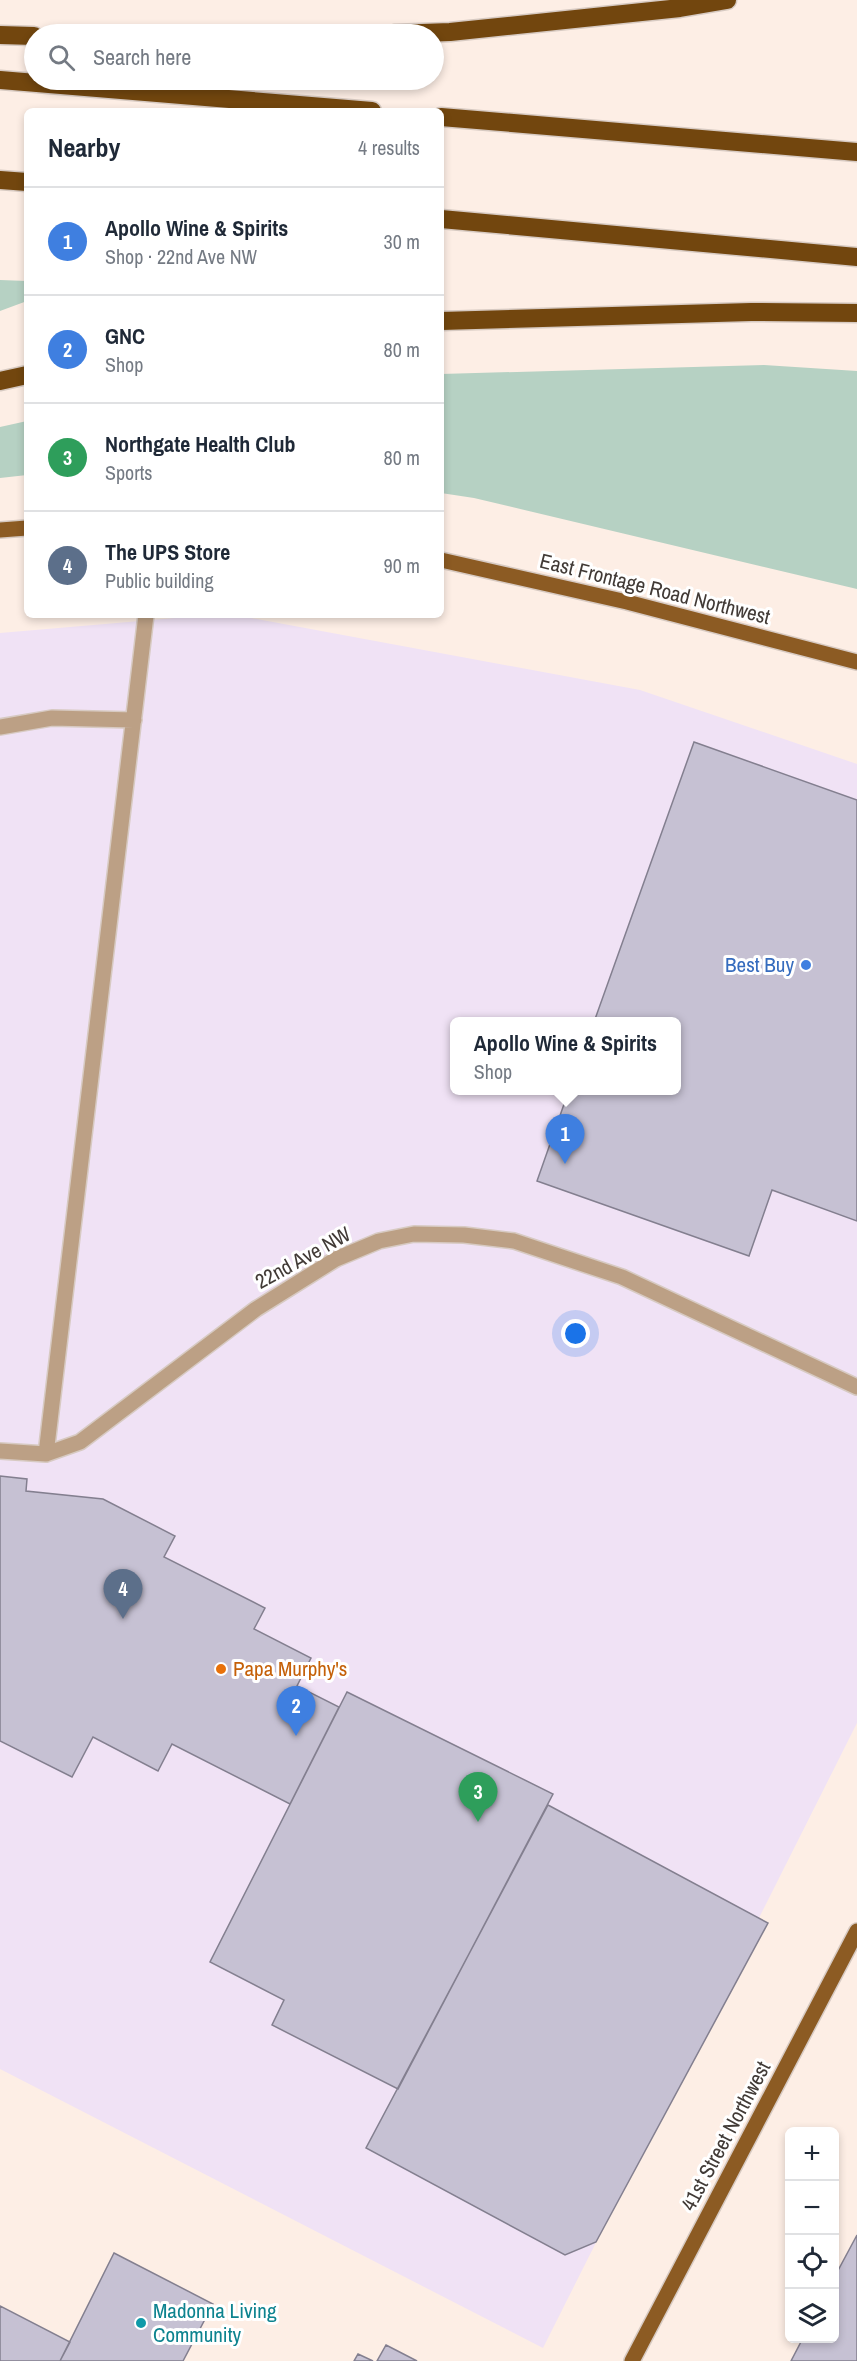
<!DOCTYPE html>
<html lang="en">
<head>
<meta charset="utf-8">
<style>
  :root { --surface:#fff; --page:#f2f2f3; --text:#1f2937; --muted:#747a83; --line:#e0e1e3; --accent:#1a73e8 }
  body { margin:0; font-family:"Archivo Narrow",sans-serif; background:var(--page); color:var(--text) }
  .controls { position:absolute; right:18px; bottom:18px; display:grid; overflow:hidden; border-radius:9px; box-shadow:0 3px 9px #0003 }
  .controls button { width:54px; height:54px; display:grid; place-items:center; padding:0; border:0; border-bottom:2px solid var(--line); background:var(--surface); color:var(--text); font:30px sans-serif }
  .you { position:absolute; left:576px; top:1334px; width:21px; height:21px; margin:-15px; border:4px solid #fff; border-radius:50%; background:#1a73e8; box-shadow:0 0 0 9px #1a73e833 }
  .badge { display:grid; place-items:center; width:39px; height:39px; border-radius:50%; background:var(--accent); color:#fff; font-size:20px; font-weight:700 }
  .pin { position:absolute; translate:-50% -50px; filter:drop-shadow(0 2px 3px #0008) }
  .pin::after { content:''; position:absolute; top:32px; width:21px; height:18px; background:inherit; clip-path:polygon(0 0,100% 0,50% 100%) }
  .popup { position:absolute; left:450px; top:1017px; width:231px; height:78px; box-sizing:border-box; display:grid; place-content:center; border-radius:9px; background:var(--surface); filter:drop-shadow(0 2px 4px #0005); font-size:20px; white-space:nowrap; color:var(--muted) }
  .popup b { font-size:22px; color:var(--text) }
  .popup::after { content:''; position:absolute; left:50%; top:100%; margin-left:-12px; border:12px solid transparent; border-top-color:var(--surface) }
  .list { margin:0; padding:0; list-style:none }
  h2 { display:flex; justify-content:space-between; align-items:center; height:78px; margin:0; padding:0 24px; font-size:26px }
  h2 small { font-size:20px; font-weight:400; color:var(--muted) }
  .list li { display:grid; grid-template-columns:39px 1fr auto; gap:18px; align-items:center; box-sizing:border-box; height:108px; padding:0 24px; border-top:2px solid var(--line) }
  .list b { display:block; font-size:22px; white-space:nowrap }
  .list p { margin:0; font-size:20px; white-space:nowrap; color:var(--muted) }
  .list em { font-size:20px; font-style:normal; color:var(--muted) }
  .icon { flex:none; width:33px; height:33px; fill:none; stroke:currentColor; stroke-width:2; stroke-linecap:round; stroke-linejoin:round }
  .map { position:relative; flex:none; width:857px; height:2361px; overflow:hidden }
  .search { position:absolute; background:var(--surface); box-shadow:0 3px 9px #0003; left:24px; top:24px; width:420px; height:66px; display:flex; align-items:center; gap:15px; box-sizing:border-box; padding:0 21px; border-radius:33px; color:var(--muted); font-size:22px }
  .panel { position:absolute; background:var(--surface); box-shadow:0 3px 9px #0003; left:24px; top:108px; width:420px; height:510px; border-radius:9px }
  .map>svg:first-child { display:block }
</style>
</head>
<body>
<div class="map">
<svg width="857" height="2361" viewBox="0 0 857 2361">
  <rect width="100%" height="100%" fill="#fdeee5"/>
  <!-- commercial -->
  <path fill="#f0e2f5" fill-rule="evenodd" d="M210,615H235L640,690L857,764V1723L543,2348L0,2069V633ZM454,1022H676V1090H454Z"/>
  <!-- green -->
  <path fill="#b6d1c3" d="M0,280L27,281V301L0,311Z
    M764,365L857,371V589L474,498L441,493V374Z
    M27,421V475L0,478V427Z"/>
  <!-- building -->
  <path fill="#c6c1d3" stroke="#837f8f" stroke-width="1.5" d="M694,742L857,800V1221L772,1190L749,1256L537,1181L569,1090H676V1022H594Z
    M0,1476L27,1479L26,1491L103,1499L175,1536L164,1557L265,1608L254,1629L311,1658L297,1686L339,1707L290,1804L172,1744L158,1771L93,1737L72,1777L0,1741Z
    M347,1692L553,1794L398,2089L272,2025L284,2000L210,1962Z
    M548,1805L768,1923L596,2242L565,2255L366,2148Z
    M857,2235V2361H791L803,2338H834V2278Z
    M114,2253L213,2304L183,2361H60Z
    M0,2306L70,2342L60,2361H0Z
    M386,2345L417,2361H377Z
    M358,2354L373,2361H354Z"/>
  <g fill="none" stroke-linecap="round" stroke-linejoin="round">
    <defs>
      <path id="minor" d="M0,727L52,718L134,720
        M0,1451L46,1454L80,1442L256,1309L336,1259L379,1241L414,1234L464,1235L514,1241L622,1277L857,1387
        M46,1454L146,615"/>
      <path id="major" d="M0,530L27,528
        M441,560L627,602L857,662
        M632,2361L857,1931"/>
      <path id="highway" d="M394,34L450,32L680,8L727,0
        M0,35L34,36
        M0,80L372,111
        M441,117L857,152
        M0,180L27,182
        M441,219L857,257
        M441,321L751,312L857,313
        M0,381L27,375"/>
    </defs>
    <!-- minor casing -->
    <use href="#minor" stroke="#d7cac2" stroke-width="18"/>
    <!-- major casing -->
    <use href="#major" stroke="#d7cac2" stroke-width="18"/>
    <!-- highway casing -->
    <use href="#highway" stroke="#d7cac2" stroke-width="21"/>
    <!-- minor -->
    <use href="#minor" stroke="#bca085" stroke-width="15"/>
    <!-- major -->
    <use href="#major" stroke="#8c5b23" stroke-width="15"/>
    <!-- highway -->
    <use href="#highway" stroke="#72460e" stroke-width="18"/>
  </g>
  <!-- markers -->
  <circle fill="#3f7fe0" stroke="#fff" stroke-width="2" cx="806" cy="965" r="6"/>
  <circle fill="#e8710a" stroke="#fff" stroke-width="2" cx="221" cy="1669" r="6"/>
  <circle fill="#0f9aa8" stroke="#fff" stroke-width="2" cx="141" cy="2323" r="6"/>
  <g text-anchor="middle" stroke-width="6" stroke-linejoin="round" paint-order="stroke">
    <!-- street labels -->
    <g font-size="21" fill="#413a36" stroke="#fff">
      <text transform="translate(655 589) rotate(14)" y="7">East Frontage Road Northwest</text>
      <text transform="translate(303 1258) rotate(-29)" y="7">22nd Ave NW</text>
      <text transform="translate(726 2136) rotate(-62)" y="7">41st Street Northwest</text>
    </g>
    <!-- shop labels -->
    <g font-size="21" fill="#366cbe" stroke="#fff" text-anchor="end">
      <text x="794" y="972">Best Buy</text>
    </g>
    <!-- food labels -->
    <g font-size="21" fill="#c56008" stroke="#fff" text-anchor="start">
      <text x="233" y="1676">Papa Murphy's</text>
    </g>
    <!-- culture labels -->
    <g font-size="21" fill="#0d838f" stroke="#fff" text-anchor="start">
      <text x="153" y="2318">Madonna Living<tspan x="153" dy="24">Community</tspan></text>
    </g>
  </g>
</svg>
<div class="controls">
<button>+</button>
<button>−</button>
<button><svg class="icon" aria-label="locate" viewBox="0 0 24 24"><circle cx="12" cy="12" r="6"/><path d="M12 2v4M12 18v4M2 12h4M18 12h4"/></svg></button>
<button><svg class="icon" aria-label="layers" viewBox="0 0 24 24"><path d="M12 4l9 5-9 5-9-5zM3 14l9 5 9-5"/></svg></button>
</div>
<div class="you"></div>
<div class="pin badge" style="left:565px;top:1164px;background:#3f7fe0">1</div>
<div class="popup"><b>Apollo Wine &amp; Spirits</b>Shop</div>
<div class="pin badge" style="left:296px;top:1736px;background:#3f7fe0">2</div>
<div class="pin badge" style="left:478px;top:1822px;background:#2e9e5b">3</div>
<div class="pin badge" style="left:123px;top:1619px;background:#5c6f8a">4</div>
<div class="search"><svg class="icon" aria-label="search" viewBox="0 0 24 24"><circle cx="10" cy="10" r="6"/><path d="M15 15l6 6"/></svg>Search here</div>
<section class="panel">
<h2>Nearby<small>4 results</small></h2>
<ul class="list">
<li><span class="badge" style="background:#3f7fe0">1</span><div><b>Apollo Wine &amp; Spirits</b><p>Shop · 22nd Ave NW</p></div><em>30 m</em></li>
<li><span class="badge" style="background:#3f7fe0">2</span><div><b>GNC</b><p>Shop</p></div><em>80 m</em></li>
<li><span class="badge" style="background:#2e9e5b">3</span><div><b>Northgate Health Club</b><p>Sports</p></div><em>80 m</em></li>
<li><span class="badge" style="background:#5c6f8a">4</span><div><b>The UPS Store</b><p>Public building</p></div><em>90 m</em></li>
</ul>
</section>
</div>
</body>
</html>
